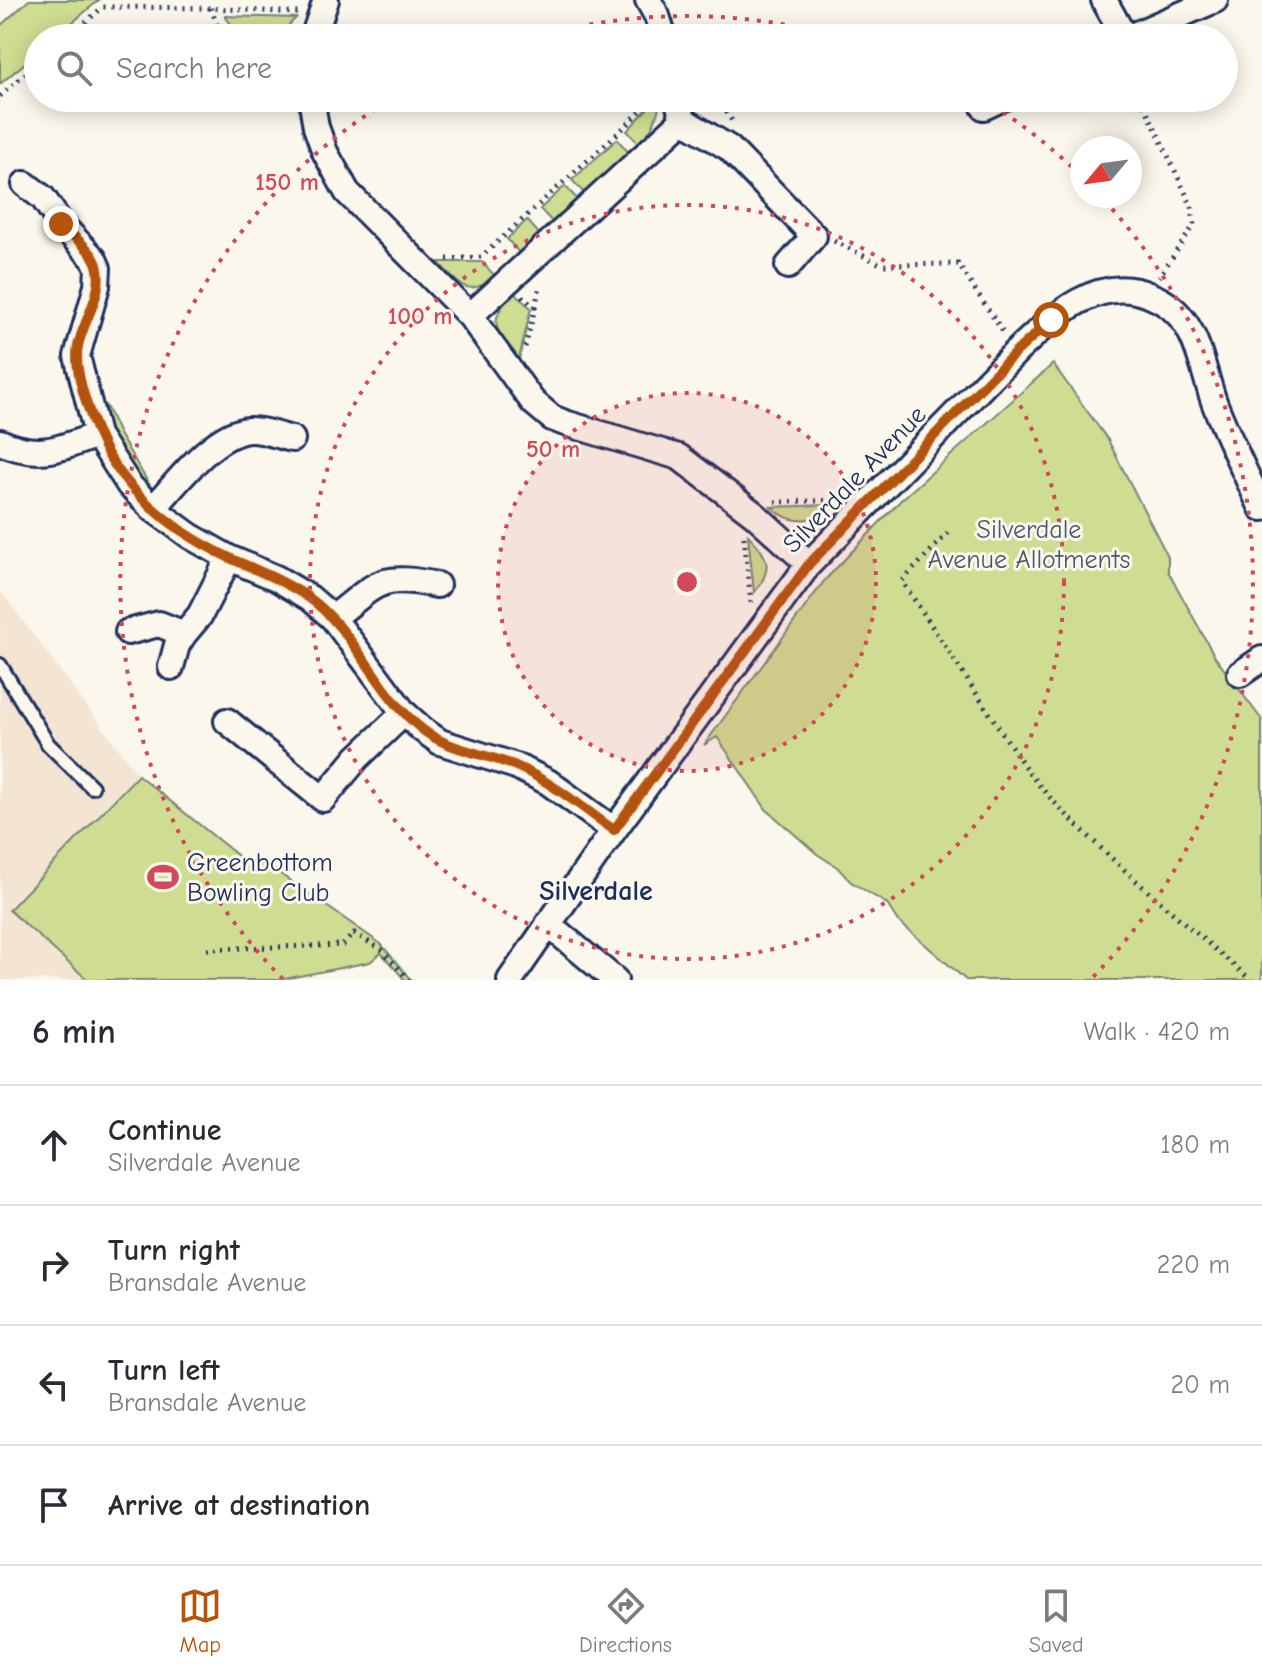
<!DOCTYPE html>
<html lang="en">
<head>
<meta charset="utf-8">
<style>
  :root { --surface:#fff; --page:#f2f2f3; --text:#2b2b33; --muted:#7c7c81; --line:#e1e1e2; --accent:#b45309 }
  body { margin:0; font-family:"Comic Neue",sans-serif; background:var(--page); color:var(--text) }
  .compass { position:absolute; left:1070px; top:136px; width:72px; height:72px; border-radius:50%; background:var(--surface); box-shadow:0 4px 20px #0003; rotate:241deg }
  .stop { position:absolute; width:24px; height:24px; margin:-18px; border:6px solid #b45309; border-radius:50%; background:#fff }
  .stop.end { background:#b45309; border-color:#fff; box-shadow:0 2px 8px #0008 }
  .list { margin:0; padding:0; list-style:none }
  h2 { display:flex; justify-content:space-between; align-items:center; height:104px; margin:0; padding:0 32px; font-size:34px }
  h2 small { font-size:26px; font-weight:400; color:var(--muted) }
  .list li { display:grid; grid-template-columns:52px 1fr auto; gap:24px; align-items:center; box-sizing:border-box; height:120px; padding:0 32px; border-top:2px solid var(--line) }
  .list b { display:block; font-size:30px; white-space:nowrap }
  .list p { margin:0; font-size:26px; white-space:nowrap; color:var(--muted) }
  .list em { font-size:26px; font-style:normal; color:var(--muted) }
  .icon { flex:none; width:44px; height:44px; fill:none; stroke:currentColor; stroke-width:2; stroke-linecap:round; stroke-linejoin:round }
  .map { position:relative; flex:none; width:1262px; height:980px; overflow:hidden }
  .search { position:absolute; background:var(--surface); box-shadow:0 4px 20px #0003; left:24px; right:24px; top:24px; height:88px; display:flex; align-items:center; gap:20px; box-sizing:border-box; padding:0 28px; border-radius:44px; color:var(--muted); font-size:30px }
  .sheet { height:584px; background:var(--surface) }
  nav { display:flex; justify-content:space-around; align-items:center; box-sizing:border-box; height:112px; border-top:2px solid var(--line); background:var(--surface); font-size:22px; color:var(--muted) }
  nav a { display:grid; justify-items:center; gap:4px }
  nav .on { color:var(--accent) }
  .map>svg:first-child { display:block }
</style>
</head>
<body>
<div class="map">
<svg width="1262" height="980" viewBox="0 0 1262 980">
  <rect width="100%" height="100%" fill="#fbf7ec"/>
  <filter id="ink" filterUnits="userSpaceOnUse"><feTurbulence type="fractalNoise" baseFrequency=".0125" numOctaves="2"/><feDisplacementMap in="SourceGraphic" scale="16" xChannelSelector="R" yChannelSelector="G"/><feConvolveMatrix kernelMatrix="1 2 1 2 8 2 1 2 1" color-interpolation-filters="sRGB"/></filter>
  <g filter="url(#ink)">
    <!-- built -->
    <path fill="#f4e5d2" d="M0,590L138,775L10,910L88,980H0Z"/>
    <!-- green -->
    <path fill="#cedd91" stroke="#748678" stroke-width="2" d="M29,0H99L54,38H38V52L0,84V26Z
      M225,16L296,18L281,33C258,33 238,38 225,16Z
      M651,98H660C659,117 651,130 640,145L627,131L649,107Z
      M617,139L630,154L586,195L572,180Z
      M565,186L579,201L555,225L540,209Z
      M527,220L541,236L521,255L507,239Z
      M438,262H482L496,277C466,299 459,284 438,262Z
      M513,292L531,308L519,359C496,329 485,324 513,292Z
      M1053,364L1108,440L1168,557V571L1215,657L1262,720V980H966L897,920L887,904L851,882L837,867L817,854L766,809L717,737L704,745L825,580L901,500Z
      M106,406L119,434L151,487H147C125,466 109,437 99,410Z
      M828,505C809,525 792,525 771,507Z
      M748,535C769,556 774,569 754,593Z
      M138,775L252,867L263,862L381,944L411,980H405L381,953L370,962L279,980H88L9,910Z"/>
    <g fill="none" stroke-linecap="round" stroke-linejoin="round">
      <defs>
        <path id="lane" d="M0,665L48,744L92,787"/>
        <path id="street" d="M648,0L657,16L664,38
          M1104,0L1125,38
          M313,38L326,0
          M1127,38L1215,0
          M311,98L316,127L325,152L347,192L470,316L533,402L552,418L565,423L679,457L754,514L809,564
          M984,107L1003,98
          M683,120L729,148L814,236L788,266
          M25,184L43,198L61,224L94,259L98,268L97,286L77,356L97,435L129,485L153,509L190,536L229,558L276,578L310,598L333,618L404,713L423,730L440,742L516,766L548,782L614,830
          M470,316L683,120L677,98
          M0,442C39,459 59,449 97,435
          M153,509C176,484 213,433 249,430C262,429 279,436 292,439
          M333,618C378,583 378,573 437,585
          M128,632L159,624L184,634L200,615L229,558
          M171,667L177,645L184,634
          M1240,674L1262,659
          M227,721L323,799L357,758L404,713
          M548,924L615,980
          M510,980L614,830L809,564L1016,352C1051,319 1097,273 1149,295C1165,301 1178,311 1187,326C1201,348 1206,382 1216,407C1230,441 1246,475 1262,508"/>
      </defs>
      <!-- lane casing -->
      <use href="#lane" stroke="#1b2f5e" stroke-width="18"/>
      <!-- street casing -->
      <use href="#street" stroke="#1b2f5e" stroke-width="30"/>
      <!-- path -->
      <path stroke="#1b2f5e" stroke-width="5" stroke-dasharray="2 6" stroke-linecap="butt" d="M211,8L222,38
        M67,38L103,7L211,8L298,13
        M0,96L38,63
        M718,98L732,121
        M1141,98L1192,207L1194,225L1159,277
        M834,241L882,265L958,264L1005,335
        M447,259L481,257L630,122L647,104L648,98
        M522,296L535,308L524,351
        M535,307L540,286
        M775,502L837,500
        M948,533L902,581L1025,767C1048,799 1077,825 1106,853C1153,897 1202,938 1251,980
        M744,537L751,603
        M207,949L343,945L354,933L382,950L409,980"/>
      <!-- lane -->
      <use href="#lane" stroke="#fbf7ec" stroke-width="12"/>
      <!-- street -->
      <use href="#street" stroke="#fbf7ec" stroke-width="24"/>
    </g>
  </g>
  <g fill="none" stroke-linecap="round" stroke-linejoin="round" filter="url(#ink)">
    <!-- route -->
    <path stroke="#b45309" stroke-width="10" d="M61,224C71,235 93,250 97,265C105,292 83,321 78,346C72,373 97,438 112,461C140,505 185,537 232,559C259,571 284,581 308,597C356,631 376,693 423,730C450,751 486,753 518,767C553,783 583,808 614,830L809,564L1016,352L1051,320"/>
  </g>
  <!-- distance rings -->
  <circle cx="687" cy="582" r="189" fill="#d1495b" fill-opacity=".12"/>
  <g fill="none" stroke="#d1495b" stroke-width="4" stroke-dasharray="4 8">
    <circle cx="687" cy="582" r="189"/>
    <circle cx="687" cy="582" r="377"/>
    <path d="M283 979A566 566 0 0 1 391 99M531 38A566 566 0 0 1 843 38M983 99A566 566 0 0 1 1080 175M1104 200A566 566 0 0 1 1091 979"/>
  </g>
  <!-- icons -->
  <defs>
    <symbol id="stadium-bare" viewBox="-9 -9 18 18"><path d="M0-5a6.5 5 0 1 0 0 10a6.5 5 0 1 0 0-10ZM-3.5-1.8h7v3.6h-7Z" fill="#d1495b" stroke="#fbf7ec" stroke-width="2.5" paint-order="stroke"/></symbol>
  </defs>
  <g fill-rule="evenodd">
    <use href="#stadium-bare" x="141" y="855" width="44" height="44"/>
  </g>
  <g text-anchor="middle" stroke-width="6" stroke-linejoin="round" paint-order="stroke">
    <!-- street labels -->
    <g font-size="26" fill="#1b2f5e" stroke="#fbf7ec">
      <text transform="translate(854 479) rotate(-46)" y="9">Silverdale Avenue</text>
    </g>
    <!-- park labels -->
    <g font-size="26" fill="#485a6b" stroke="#fbf7ec">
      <text x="1029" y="538">Silverdale<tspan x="1029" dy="30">Avenue Allotments</tspan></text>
    </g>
    <!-- poi labels -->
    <g font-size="26" fill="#1b2f5e" stroke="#fbf7ec" text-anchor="start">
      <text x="187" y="871">Greenbottom<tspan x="187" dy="30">Bowling Club</tspan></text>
    </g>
    <!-- neighbourhood labels -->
    <g font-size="28" font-weight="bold" fill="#1b2f5e" stroke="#fbf7ec">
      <text x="596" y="900">Silverdale</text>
    </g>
  </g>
  <circle cx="687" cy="582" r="12" fill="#d1495b" stroke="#fbf7ec" stroke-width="4"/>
  <g font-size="24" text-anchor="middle" font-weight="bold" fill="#d1495b" stroke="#fbf7ec" stroke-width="6" stroke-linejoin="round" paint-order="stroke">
    <text x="287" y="190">150 m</text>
    <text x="420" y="324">100 m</text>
    <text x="553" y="457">50 m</text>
  </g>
</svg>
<svg class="compass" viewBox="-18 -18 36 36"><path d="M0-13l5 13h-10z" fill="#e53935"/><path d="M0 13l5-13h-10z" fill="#7c7c81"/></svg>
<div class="stop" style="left:1051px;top:320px"></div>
<div class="stop end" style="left:61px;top:224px"></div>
<div class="search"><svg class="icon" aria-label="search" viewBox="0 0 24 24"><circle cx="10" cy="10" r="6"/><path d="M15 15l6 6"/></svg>Search here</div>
</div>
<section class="sheet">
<h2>6 min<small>Walk · 420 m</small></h2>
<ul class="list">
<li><svg class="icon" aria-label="ahead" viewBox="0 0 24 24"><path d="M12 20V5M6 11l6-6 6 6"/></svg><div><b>Continue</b><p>Silverdale Avenue</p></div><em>180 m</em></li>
<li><svg class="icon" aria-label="right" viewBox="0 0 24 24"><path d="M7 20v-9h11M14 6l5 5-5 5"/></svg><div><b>Turn right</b><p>Bransdale Avenue</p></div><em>220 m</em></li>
<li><svg class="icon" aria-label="left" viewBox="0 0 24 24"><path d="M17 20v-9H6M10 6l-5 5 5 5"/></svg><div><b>Turn left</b><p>Bransdale Avenue</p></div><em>20 m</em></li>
<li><svg class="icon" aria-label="arrive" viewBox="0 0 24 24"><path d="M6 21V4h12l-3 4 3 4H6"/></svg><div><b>Arrive at destination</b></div></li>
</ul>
</section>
<nav>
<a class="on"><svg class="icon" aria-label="map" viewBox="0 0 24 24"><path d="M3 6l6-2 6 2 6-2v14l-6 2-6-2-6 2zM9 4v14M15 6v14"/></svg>Map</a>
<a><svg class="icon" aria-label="directions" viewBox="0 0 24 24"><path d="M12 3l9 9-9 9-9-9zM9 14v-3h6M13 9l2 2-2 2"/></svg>Directions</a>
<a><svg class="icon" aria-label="saved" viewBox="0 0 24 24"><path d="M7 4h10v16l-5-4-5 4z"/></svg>Saved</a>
</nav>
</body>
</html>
